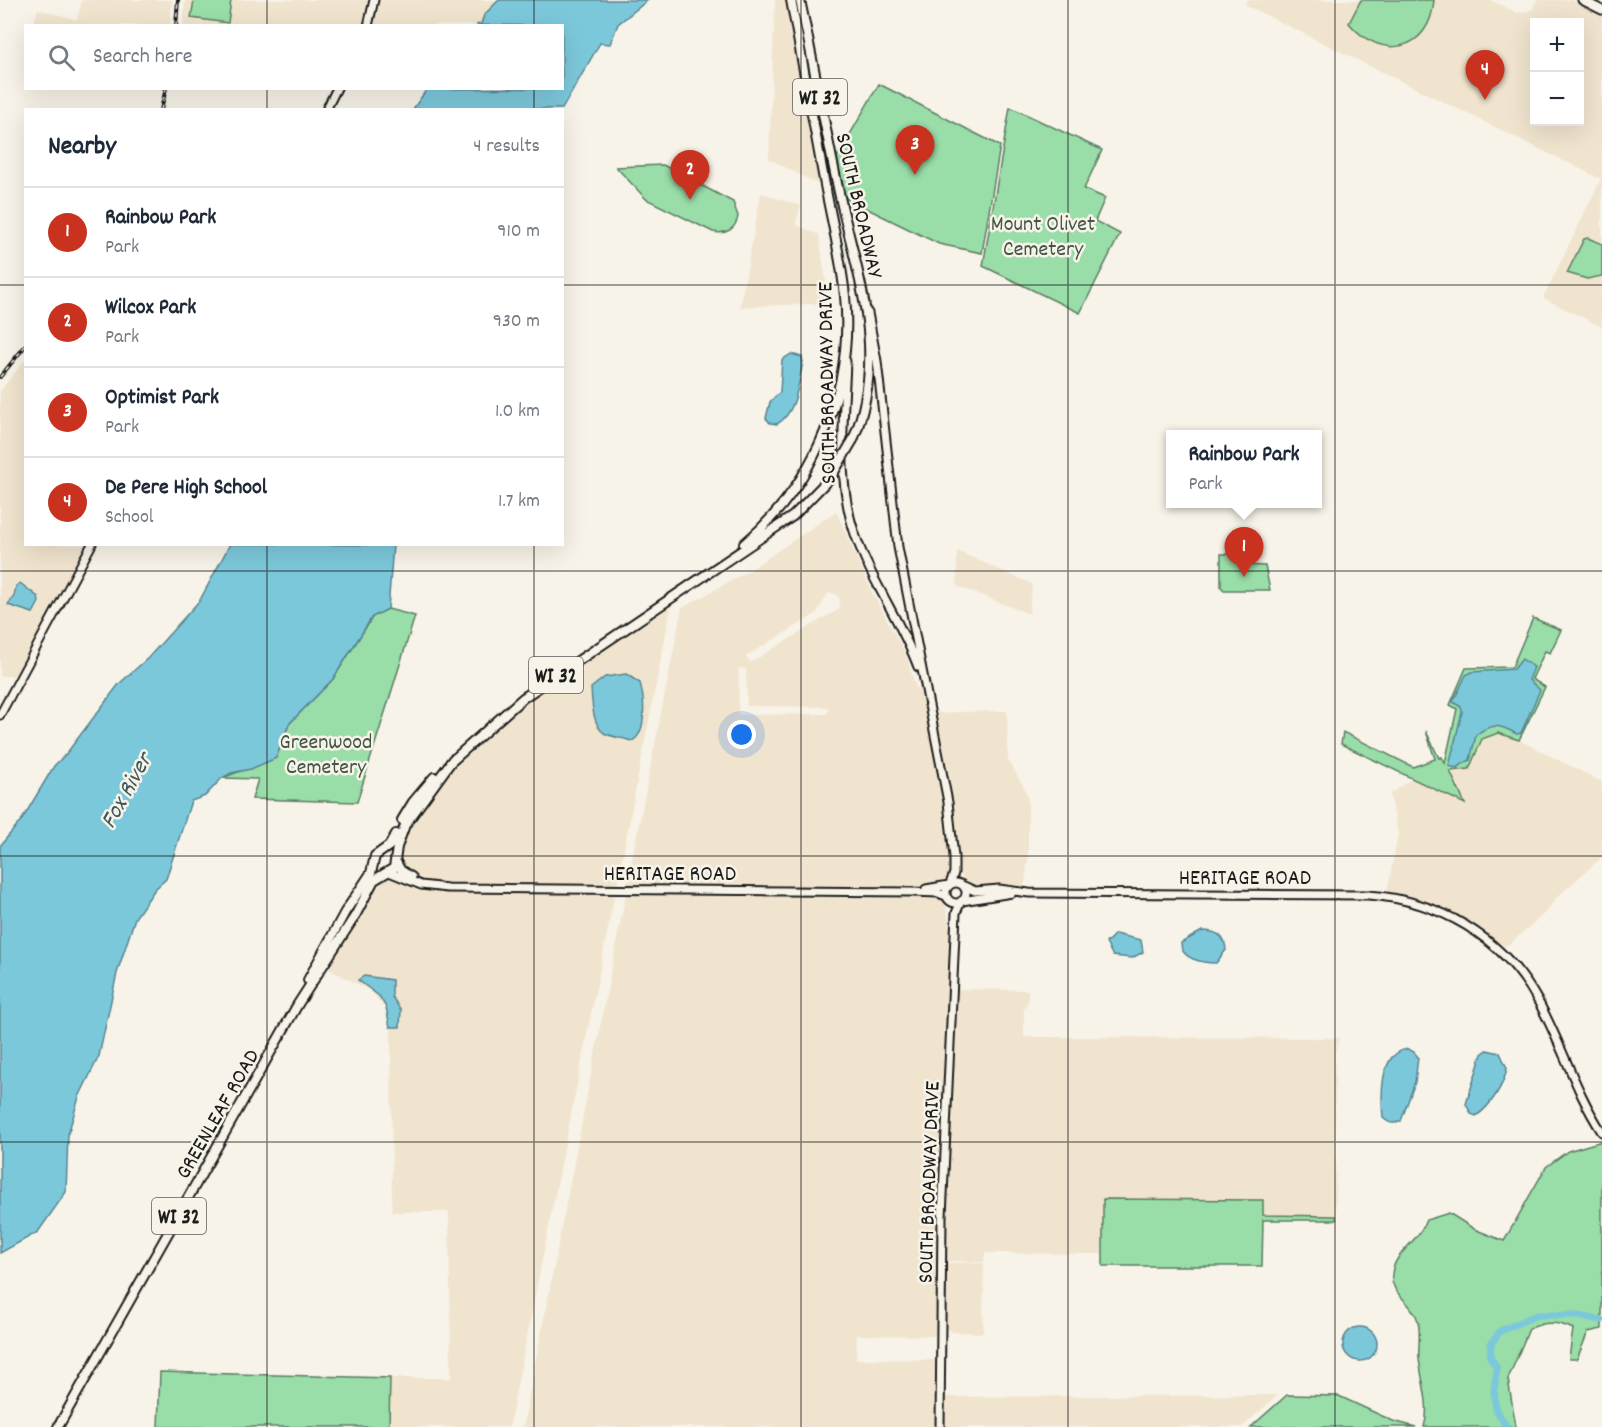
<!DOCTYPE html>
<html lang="en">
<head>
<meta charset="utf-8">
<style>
  :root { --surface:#fff; --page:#f2f2f3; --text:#1f2937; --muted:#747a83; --line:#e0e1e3; --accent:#c8321e }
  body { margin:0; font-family:Dekko,sans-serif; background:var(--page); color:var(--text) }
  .controls { position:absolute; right:18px; top:18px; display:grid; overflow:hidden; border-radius:0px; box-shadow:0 6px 24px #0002 }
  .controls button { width:54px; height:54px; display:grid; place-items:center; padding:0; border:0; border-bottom:2px solid var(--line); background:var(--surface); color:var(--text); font:30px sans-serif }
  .you { position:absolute; left:742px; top:735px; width:21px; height:21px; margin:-15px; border:4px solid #fff; border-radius:50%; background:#1a73e8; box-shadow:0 0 0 9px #1a73e833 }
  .badge { display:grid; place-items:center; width:39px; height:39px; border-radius:50%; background:var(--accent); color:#fff; font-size:20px; font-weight:700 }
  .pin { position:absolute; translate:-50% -50px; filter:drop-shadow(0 2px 3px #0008) }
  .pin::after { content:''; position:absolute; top:32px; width:21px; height:18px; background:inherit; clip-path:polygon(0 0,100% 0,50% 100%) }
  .popup { position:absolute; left:1166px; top:430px; width:156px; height:78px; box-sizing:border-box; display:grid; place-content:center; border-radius:0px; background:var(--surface); filter:drop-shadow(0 2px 4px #0005); font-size:20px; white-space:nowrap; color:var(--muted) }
  .popup b { font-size:22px; color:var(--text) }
  .popup::after { content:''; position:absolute; left:50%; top:100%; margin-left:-12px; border:12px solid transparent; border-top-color:var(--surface) }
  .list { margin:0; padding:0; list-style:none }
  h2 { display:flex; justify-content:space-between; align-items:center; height:78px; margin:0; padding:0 24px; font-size:26px }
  h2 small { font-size:20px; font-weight:400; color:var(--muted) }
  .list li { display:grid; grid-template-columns:39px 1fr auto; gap:18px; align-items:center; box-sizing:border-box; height:90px; padding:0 24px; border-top:2px solid var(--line) }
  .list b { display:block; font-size:22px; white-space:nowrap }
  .list p { margin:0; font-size:20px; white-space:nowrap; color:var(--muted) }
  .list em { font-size:20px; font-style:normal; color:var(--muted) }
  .icon { flex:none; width:33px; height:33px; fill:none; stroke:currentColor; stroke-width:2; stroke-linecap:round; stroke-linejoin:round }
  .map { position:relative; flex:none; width:1602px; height:1427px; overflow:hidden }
  .search { position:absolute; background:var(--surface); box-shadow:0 6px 24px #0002; left:24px; top:24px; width:540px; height:66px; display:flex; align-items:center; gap:15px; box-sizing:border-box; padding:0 21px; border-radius:0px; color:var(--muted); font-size:22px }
  .panel { position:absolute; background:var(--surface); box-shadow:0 6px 24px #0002; left:24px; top:108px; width:540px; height:438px; border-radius:0px }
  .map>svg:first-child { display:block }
</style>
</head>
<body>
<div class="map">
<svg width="1602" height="1427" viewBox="0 0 1602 1427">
  <rect width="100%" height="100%" fill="#f7f3e8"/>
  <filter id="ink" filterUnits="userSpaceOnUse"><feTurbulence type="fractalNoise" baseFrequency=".0167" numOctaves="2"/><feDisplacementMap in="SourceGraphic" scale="12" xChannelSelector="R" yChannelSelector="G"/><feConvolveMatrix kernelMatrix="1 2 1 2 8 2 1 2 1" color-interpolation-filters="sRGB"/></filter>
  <g filter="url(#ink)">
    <!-- built -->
    <path fill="#f0e4ce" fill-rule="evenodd" d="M82,0H172L170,25H33L38,9L77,20Z
      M185,0H499L484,15L481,24L476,25L183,26Z
      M775,0H791L825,188L769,159Z
      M1247,0H1490L1518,13L1532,10L1537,0H1572L1602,14V327L1543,298L1601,179L1245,5ZM1534,22H1580V122H1534Z
      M761,193L801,206L795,224L819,235L829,303L740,307Z
      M25,360L26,544L88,545L17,676H0V391Z
      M836,511L872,592L906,655L916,688H921L946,812L953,872L949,881L918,888L627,885L682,608L750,570ZM828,593L836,594L840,599L839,609L751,662L745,657L816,614ZM739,668L746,669L747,706L828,707V714L738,715Z
      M957,551L1032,584L1029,614L957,586Z
      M673,597L617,885L450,884L426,880L405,871L398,855L403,832L428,796L446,776L465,748L499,716Z
      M930,711L946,714L956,712L1007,711L1008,760L1024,787L1028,799V858L1025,883L1021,888L978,889L969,885L963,879L954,857Z
      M1498,733L1519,740L1602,782V857L1555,899L1549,909L1510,944L1504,946L1456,916L1429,904L1387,893L1398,834L1390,794L1414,777L1465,803L1450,771L1469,769L1482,740Z
      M390,875L427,889L450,892L615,893L509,1427H389L390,1378H451L449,1212H392L391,1031L386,1010L371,991L324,967L374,883Z
      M626,893L934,894L945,900L951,933L938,1200L936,1336L857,1335L856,1359L936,1360L935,1427H523Z
      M953,989L1028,990V1001L1024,1008V1037L1340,1038L1335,1053L1336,1216L1263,1215V1200L1104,1199L1103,1254L985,1253L984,1262L945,1261Z
      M945,1263H984L983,1333L953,1332L944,1328Z
      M1278,1395L1242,1427H943L944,1397Z"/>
    <!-- green -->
    <path fill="#99dda8" stroke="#5a7c62" stroke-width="1.5" d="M194,0H231L228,23L191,18Z
      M1361,0H1434C1430,53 1380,61 1349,23Z
      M879,84L1000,146L982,253L939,244L839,195L833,164Z
      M1010,107L1102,150L1084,189L1105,198L1095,221L1120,234L1080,313L983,266Z
      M663,165L733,202L738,216C736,229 726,235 713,232L646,199L616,167Z
      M1588,238L1602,244V276L1587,279L1567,273L1584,239Z
      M1221,554H1244L1245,565L1265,566L1270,590H1224L1221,587Z
      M388,609L415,616L357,802L252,799L258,779L222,778L276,758L289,724L333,679L373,616Z
      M1533,618L1561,630L1550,653L1545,651L1532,679L1545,687L1519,740L1498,733L1482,739L1469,769L1450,771L1465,804L1341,744L1343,732L1413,767L1435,759L1426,731L1439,758L1442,757L1445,763L1457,709L1450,705L1466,668L1512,667Z
      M1602,1141V1329L1588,1332L1577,1359H1569L1573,1329C1558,1321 1544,1321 1529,1329L1508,1379L1516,1427H1424C1431,1405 1421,1381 1419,1358C1418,1346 1421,1333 1418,1321C1413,1302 1389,1294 1392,1274C1394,1252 1418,1243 1426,1220L1449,1213L1474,1229L1504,1241L1546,1167L1568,1151Z
      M1103,1199L1263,1200V1215L1336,1216V1220H1263L1262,1266H1103Z
      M160,1372L390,1378L389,1427H158Z
      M1287,1395L1339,1396L1393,1421L1416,1427H1251Z"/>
    <!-- water -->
    <path fill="#7cc8db" stroke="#56838f" stroke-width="1.5" d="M499,0H648L618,24L610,44L600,43L562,109H413L427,89L562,88V26L476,25L481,24L484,15Z
      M791,354L802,357L803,362C798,384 797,412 777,424L770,423L766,418L770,402L780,392L782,360Z
      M230,544L393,545L388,609L372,617L333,679L289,724L276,758L251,769L231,773L222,778L205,796L191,801L166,879L155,889L135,918L117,973L99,1056L79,1097L68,1134L66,1192L38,1232L0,1253V846L23,818L54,766L66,754L119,684L148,658L200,600Z
      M20,583L38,597L39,602L33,613L8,605L14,596L16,586Z
      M1522,659L1534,667L1529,680L1540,690L1521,733L1517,734C1500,725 1492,722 1476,735L1470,760L1456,768L1449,766L1462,712L1461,707L1453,702L1466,675L1472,672L1514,669Z
      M626,674L640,683C644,697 648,733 632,741C624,738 611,737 604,733C592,725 592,700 591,688L605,677Z
      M1202,931C1216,931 1225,935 1226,950L1216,963C1203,963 1180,959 1181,943Z
      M1115,934L1141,940L1143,952L1132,958L1113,956L1106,943Z
      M364,976L392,980V997L401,1010L400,1027H390L386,1007L379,996L358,980Z
      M1408,1049L1414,1052L1418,1057L1415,1082L1401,1121C1393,1125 1389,1123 1383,1118C1381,1096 1379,1052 1408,1049Z
      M1487,1050L1500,1053L1507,1068C1504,1085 1490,1107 1476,1116L1471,1114L1466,1104L1482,1054Z
      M1343 1344a17 17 0 1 1 34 0a17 17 0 1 1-34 0Z"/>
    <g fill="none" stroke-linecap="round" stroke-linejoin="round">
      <!-- river -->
      <path stroke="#7cc8db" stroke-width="7" d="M1507,1427L1496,1410L1494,1391L1497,1368L1490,1357L1491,1344L1500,1331L1537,1315H1572L1602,1320"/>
      <defs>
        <path id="secondary" d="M1582,0L1602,10
          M368,26L374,0
          M326,110L337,88
          M868,313L877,361L898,547L948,802L954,857V873L950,884
          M846,361C844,418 836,480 855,534C871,581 901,621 918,667
          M0,715L92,544
          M396,861L401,870L412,877
          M389,872L421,885L447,888L912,892L938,893L946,896
          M946 893a10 10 0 1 1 20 0a10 10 0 1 1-20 0Z
          M964,886L975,891L999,889L1029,893L1368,895C1439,900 1503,937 1538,1001C1562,1044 1575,1091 1602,1132
          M926,889L949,885
          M962,901L1012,893
          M940,1427L942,1217L956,913L961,901"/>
        <path id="primary" d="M800,0C813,61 824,122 837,183C855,272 890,350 853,440
          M744,544C815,484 854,389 845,296C841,257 831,218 824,180C813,120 802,60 791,0
          M452,761L523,698L793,516L831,477
          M402,820L413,802L434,777
          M308,980L345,912L371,873L375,856L389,846L396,834
          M58,1427L298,1004L355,916L374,880L394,868L397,847L405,825L453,759"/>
      </defs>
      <!-- secondary casing -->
      <use href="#secondary" stroke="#1c1c1c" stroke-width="11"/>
      <!-- primary casing -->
      <use href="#primary" stroke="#1c1c1c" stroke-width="12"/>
      <!-- secondary -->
      <use href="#secondary" stroke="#f7f3e8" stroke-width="7"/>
      <!-- primary -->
      <use href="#primary" stroke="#f7f3e8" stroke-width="8"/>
      <defs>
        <path id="rail" d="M176,26L178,0
          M161,110L166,88
          M0,377L26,345"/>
      </defs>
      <!-- rail casing -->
      <use href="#rail" stroke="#1c1c1c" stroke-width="4"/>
      <!-- rail -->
      <use href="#rail" stroke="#f7f3e8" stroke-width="1.5" stroke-dasharray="4.5" stroke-linecap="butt"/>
      <defs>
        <path id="primary-bridge" d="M831,477L853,440"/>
      </defs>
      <!-- primary-bridge casing -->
      <use href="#primary-bridge" stroke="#1c1c1c" stroke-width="12" stroke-linecap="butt"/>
      <!-- primary-bridge -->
      <use href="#primary-bridge" stroke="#f7f3e8" stroke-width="8"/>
    </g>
  </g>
  <!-- grid -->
  <path fill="none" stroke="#1c1c1c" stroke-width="1.5" stroke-opacity="0.55" d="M267,0V26M534,0V26M801,0V1427M1068,0V1427M1335,0V1427M267,88V110M534,88V110M0,285H26M562,285H1602M267,544V1427M534,544V1427M0,571H1602M0,856H1602M0,1142H1602"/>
  <g text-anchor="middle" stroke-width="5" stroke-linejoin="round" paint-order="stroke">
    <!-- shield labels -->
    <g fill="#f7f3e8" stroke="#5e5c59" stroke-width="1.5">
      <rect x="793" y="79" width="54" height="36" rx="4.5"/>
      <rect x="529" y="657" width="54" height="36" rx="4.5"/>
      <rect x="152" y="1198" width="54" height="36" rx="4.5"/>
    </g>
    <g font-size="21" font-weight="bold" fill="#1c1c1c">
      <text x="820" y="104">WI 32</text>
      <text x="556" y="682">WI 32</text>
      <text x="179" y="1223">WI 32</text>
    </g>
    <!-- street labels -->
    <g font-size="22" fill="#1c1c1c" stroke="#f7f3e8">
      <text transform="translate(861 205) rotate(77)" y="8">SOUTH BROADWAY</text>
      <text transform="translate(825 383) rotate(-91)" y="8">SOUTH BROADWAY DRIVE</text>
      <text x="670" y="880">HERITAGE ROAD</text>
      <text x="1245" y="884">HERITAGE ROAD</text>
      <text transform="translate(216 1113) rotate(-60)" y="8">GREENLEAF ROAD</text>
      <text transform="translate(927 1182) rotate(-88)" y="8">SOUTH BROADWAY DRIVE</text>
    </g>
    <!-- park labels -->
    <g font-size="22" fill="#425646" stroke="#f7f3e8">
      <text x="1043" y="230">Mount Olivet<tspan x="1043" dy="25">Cemetery</tspan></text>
      <text x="326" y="748">Greenwood<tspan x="326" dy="25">Cemetery</tspan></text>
    </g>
    <!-- water labels -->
    <g font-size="24" font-style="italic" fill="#3e585f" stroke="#f7f3e8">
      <text transform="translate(125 790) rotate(-61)" y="8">Fox River</text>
    </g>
  </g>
</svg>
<div class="controls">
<button>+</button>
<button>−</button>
</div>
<div class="you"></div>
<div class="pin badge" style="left:1244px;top:577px">1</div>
<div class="popup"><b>Rainbow Park</b>Park</div>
<div class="pin badge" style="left:690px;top:200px">2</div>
<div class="pin badge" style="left:915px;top:175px">3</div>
<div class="pin badge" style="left:1485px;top:100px">4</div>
<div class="search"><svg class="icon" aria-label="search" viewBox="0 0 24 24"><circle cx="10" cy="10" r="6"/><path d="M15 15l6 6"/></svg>Search here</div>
<section class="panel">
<h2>Nearby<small>4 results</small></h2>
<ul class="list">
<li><span class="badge">1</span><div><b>Rainbow Park</b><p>Park</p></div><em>910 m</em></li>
<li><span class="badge">2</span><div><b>Wilcox Park</b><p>Park</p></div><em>930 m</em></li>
<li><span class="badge">3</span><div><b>Optimist Park</b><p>Park</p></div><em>1.0 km</em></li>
<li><span class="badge">4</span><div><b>De Pere High School</b><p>School</p></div><em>1.7 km</em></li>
</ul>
</section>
</div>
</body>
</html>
